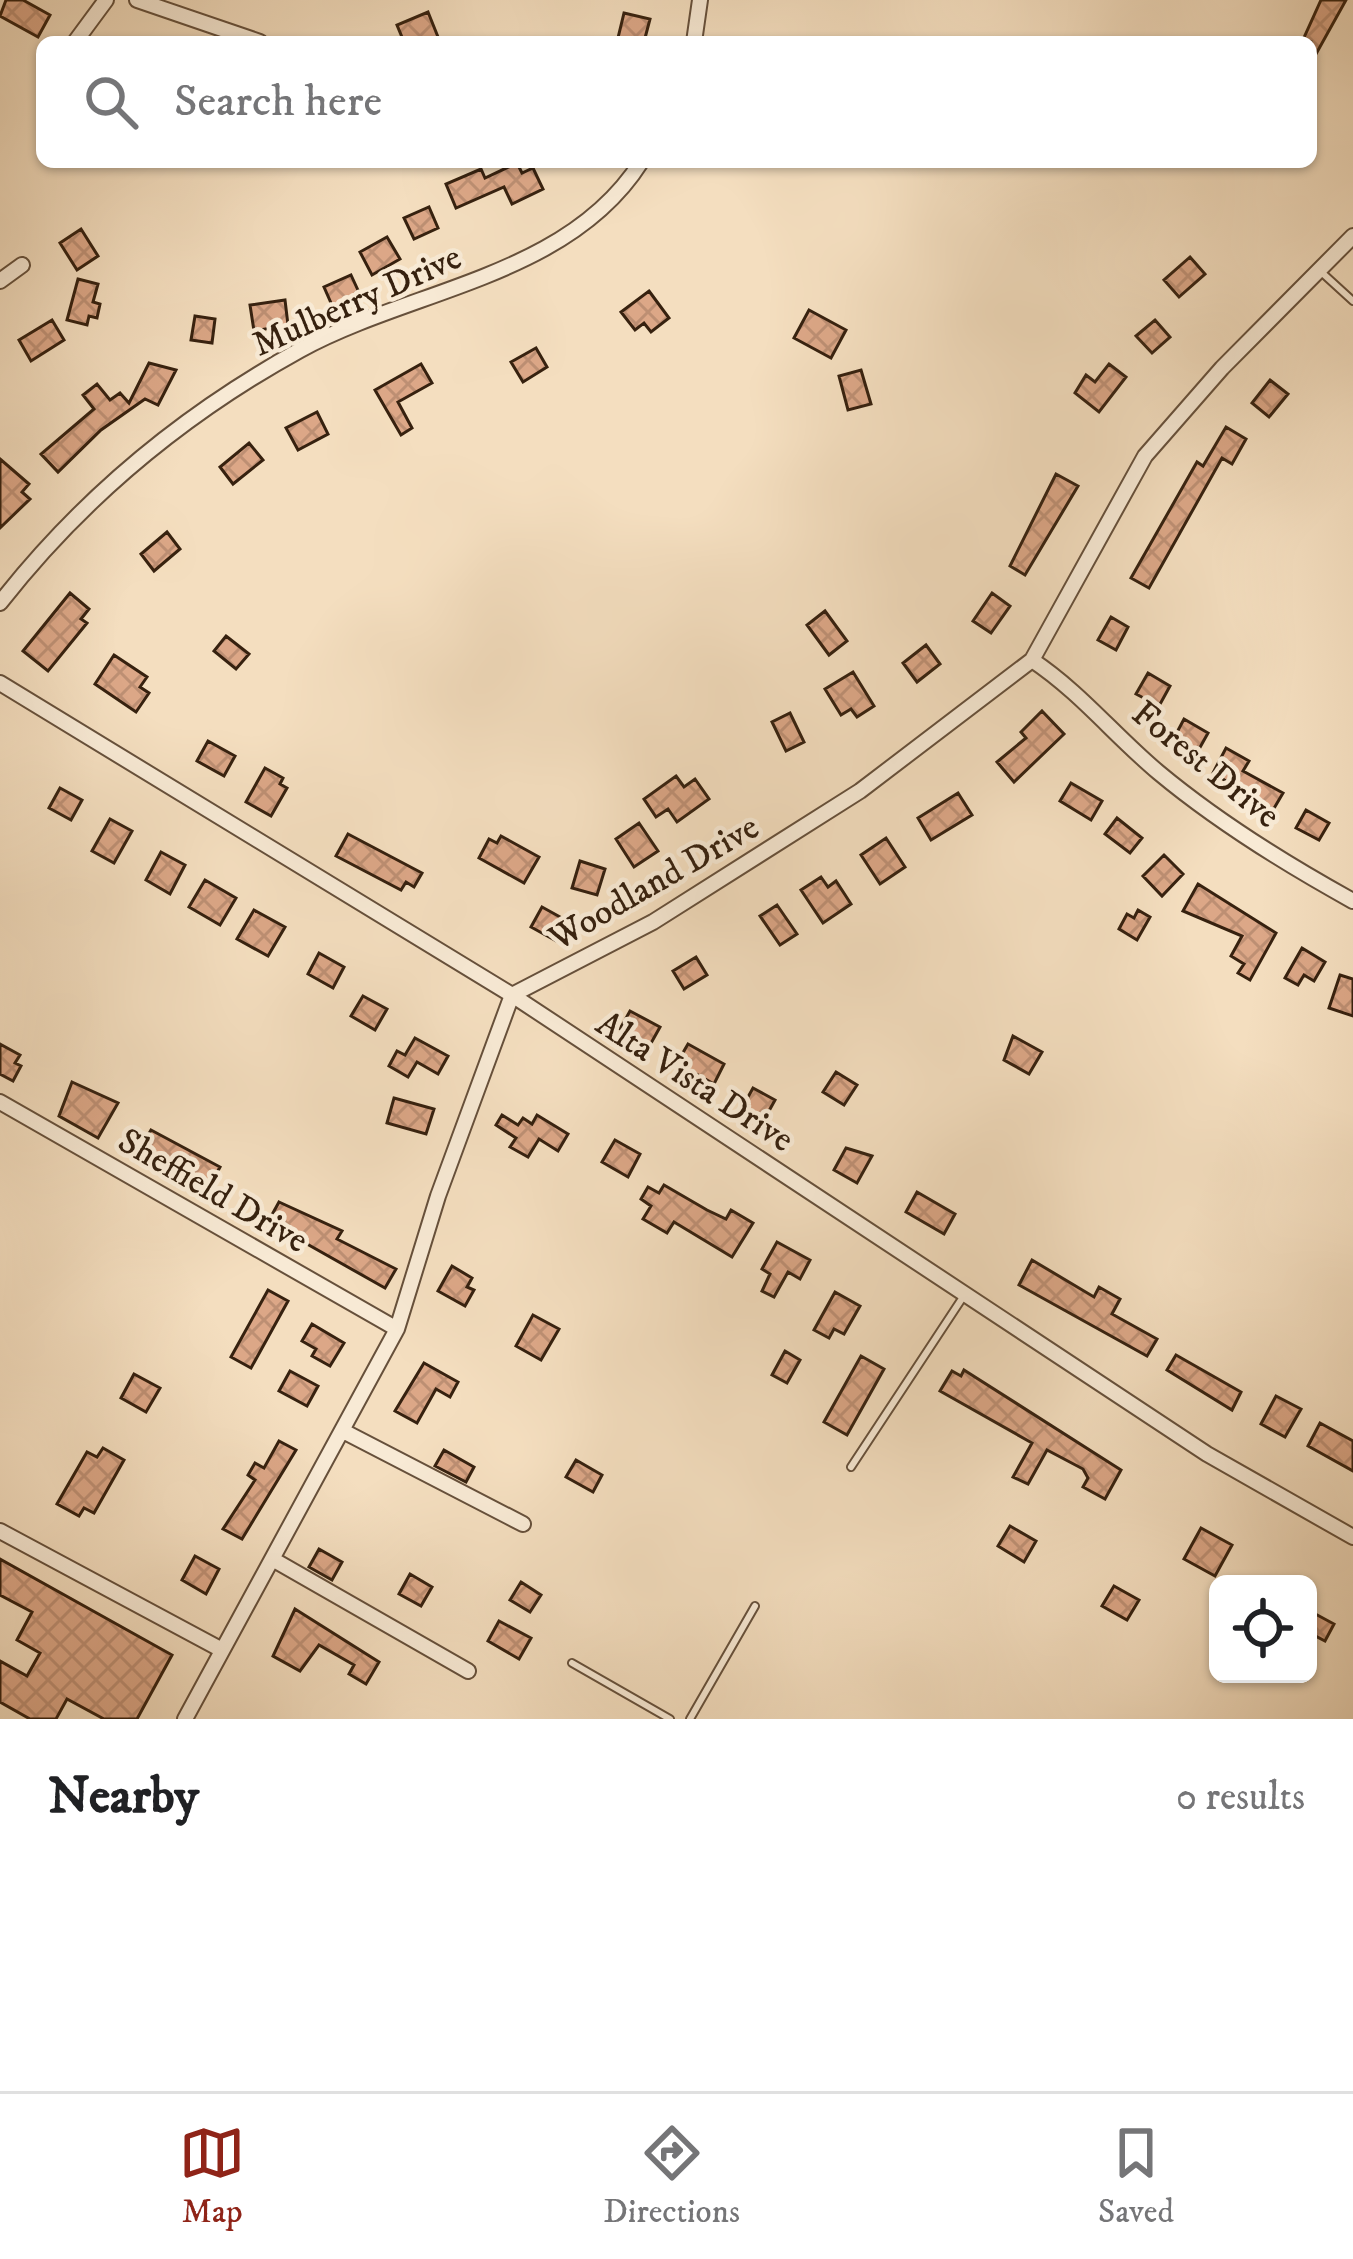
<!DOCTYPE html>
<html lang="en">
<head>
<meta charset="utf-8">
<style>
  :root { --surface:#fff; --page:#f2f2f2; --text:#202124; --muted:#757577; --line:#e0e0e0; --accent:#8f2418 }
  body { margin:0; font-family:"IM FELL DW Pica",serif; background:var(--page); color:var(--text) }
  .controls { position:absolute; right:36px; bottom:36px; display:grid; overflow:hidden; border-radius:18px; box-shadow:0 3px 9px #0004 }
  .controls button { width:108px; height:108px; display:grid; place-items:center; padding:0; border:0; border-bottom:3px solid var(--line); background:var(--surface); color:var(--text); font:60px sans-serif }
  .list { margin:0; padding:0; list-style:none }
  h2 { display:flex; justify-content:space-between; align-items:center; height:156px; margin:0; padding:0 48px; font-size:51px }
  h2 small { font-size:39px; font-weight:400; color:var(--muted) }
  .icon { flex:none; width:66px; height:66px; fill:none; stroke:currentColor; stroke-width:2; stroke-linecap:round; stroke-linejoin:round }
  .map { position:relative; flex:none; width:1353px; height:1719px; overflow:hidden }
  .search { position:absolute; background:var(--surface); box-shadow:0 3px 9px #0004; left:36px; right:36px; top:36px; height:132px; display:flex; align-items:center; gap:30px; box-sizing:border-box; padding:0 42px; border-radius:18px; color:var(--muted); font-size:45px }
  .sheet { height:372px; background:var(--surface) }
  nav { display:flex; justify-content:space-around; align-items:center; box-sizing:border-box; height:168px; border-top:3px solid var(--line); background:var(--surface); font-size:33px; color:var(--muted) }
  nav a { display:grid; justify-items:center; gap:6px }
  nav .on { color:var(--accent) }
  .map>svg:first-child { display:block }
</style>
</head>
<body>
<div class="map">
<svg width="1353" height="1719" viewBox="0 0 1353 1719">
  <defs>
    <pattern id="building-cross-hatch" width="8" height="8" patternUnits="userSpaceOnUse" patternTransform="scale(3)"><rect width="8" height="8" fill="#dca787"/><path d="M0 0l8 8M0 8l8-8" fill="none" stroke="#bd8f73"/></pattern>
  </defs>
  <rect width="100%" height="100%" fill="#f4debf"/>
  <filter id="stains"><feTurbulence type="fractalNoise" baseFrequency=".00167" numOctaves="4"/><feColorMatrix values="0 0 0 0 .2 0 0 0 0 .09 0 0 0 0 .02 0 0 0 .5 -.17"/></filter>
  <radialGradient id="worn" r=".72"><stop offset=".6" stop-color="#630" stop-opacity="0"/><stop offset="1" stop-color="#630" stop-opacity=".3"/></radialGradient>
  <!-- building -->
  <path fill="url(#building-cross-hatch)" stroke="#36210f" stroke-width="3" d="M6,0H23L50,15L38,37L0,16Z
    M1321,0H1346L1311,63V42H1302Z
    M428,12L440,42H404L397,25Z
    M624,13L650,19L644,42H617Z
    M517,163L522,173L533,168L543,189L512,204L504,187L456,208L446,184L481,169L485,178Z
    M429,207L438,228L414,239L404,218Z
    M81,229L98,256L77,270L60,243Z
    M387,237L400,259L372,275L360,252Z
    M1190,257L1205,274L1179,297L1164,280Z
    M351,275L362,299L335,312L324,287Z
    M78,279L98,284L93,302L100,304L97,318L89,316L87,325L67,320Z
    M649,291L669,318L651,332L644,323L635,330L621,312Z
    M285,300L288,325L254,331L250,305Z
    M809,310L846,330L831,358L794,338Z
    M195,316L215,319L212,343L191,340Z
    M52,320L64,340L31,361L19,340Z
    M1155,320L1170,337L1152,353L1136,336Z
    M536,348L547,367L523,382L511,362Z
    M149,363L176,370L158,405L145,399L101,430L58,472L41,454L94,409L83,395L97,384L110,400L120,393L129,403Z
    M421,364L432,383L398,402L412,428L401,435L375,390Z
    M1109,364L1126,377L1099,412L1075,393L1086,375L1095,382Z
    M861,370L871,404L848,410L839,376Z
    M1270,380L1288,394L1269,417L1252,403Z
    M317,412L328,434L298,450L286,428Z
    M1226,427L1246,439L1232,464L1222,458L1149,588L1131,578L1197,462L1203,466Z
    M249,443L263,460L233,484L220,467Z
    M0,459L29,484L22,492L30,499L0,528Z
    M1056,474L1078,486L1025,575L1010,566Z
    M167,532L180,549L154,571L141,554Z
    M70,593L89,609L81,619L87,623L48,671L23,651Z
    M992,593L1010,606L991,633L973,621Z
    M825,611L847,641L829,655L807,625Z
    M1111,617L1128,627L1116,650L1098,640Z
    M226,636L249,654L236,669L214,651Z
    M926,645L940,664L917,682L903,663Z
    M114,655L147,677L140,687L149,693L136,712L95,684Z
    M853,672L874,706L857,717L851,709L841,715L825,689Z
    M1148,673L1170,686L1159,706L1136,694Z
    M1042,711L1064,734L1014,782L997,762L1026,738L1021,732Z
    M790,713L804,742L786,751L772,722Z
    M1184,719L1208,733L1198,751L1174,738Z
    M208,741L235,756L224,776L197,761Z
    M1226,748L1249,761L1243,771L1283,793L1273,810L1213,773Z
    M265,768L283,778L280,784L287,788L271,816L246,802Z
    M676,776L684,787L695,779L709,799L677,822L668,809L656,817L644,799Z
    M1071,783L1102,801L1091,820L1060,801Z
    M60,788L82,800L71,820L49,808Z
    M958,793L972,815L931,840L918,818Z
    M1306,810L1329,823L1319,840L1296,828Z
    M1117,818L1142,838L1130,853L1105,834Z
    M110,819L132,831L114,863L92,851Z
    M639,823L658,851L634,867L616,839Z
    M348,834L422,873L414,887L406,882L401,890L336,856Z
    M501,836L539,857L524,883L479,858L489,839L497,843Z
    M886,838L905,867L880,884L861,855Z
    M161,852L185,865L170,894L146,880Z
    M1164,855L1183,874L1162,896L1143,876Z
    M580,861L605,869L597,895L572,888Z
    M821,877L828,887L836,881L851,904L823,923L801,890Z
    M205,880L236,898L220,925L189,907Z
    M1198,884L1276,933L1250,980L1238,973L1244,964L1231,956L1242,936L1183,911Z
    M777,905L797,934L780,945L760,916Z
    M542,907L571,923L560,943L531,927Z
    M254,910L285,927L268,956L237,939Z
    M1138,910L1150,917L1137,940L1119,929L1127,914L1134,918Z
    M1302,948L1325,962L1314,981L1304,975L1298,985L1285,978Z
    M319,953L344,967L333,988L308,974Z
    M696,957L707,975L684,989L673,971Z
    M1340,975L1353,979V1016L1329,1008Z
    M363,996L387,1009L375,1030L351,1016Z
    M630,1011L660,1027L650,1045L620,1029Z
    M1013,1036L1042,1052L1029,1074L1004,1060Z
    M415,1038L448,1056L438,1074L417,1062L408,1077L389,1066L397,1051L405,1055Z
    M0,1044L20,1055L15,1063L21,1066L13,1081L0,1074Z
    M688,1044L724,1064L714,1084L677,1063Z
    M836,1072L857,1085L844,1105L823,1092Z
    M72,1082L118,1103L98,1138L59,1116Z
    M753,1088L775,1100L764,1120L742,1108Z
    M394,1098L434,1109L426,1134L387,1123Z
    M502,1115L518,1125L523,1118L532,1124L537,1115L568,1134L558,1151L539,1139L528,1157L510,1147L516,1138L496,1125Z
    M151,1130L220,1167L209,1187L140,1149Z
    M615,1140L640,1154L628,1177L602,1162Z
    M846,1148L872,1156L857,1183L834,1170Z
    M664,1185L707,1210L726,1219L731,1210L753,1223L732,1257L674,1222L667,1233L643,1219L651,1206L641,1199L648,1187L659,1193Z
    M917,1192L955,1214L944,1234L906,1212Z
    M279,1202L342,1231L337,1239L396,1269L385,1288L268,1222Z
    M777,1242L810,1260L800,1279L788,1272L774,1297L762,1291L770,1274L762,1269Z
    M1032,1260L1094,1297L1099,1287L1120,1299L1112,1314L1157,1339L1147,1356L1019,1285Z
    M452,1266L472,1278L467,1287L474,1290L465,1306L438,1291Z
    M268,1290L288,1301L251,1368L231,1357Z
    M835,1292L860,1306L844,1334L834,1329L829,1338L814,1330Z
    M533,1315L559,1329L541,1360L516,1346Z
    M312,1324L344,1343L330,1366L312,1356L316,1349L302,1341Z
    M785,1351L800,1360L787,1383L772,1375Z
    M1176,1355L1241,1392L1232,1410L1167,1370Z
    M861,1356L884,1369L847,1435L824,1422Z
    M424,1363L458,1382L450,1397L436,1389L417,1423L395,1411Z
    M964,1370L1121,1470L1105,1499L1083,1487L1088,1478L1083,1469L1047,1450L1028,1484L1013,1477L1032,1443L940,1391L952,1371L961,1376Z
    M290,1371L318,1386L307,1406L279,1391Z
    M134,1374L160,1388L146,1412L121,1398Z
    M1276,1396L1301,1409L1285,1437L1261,1424Z
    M1320,1423L1353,1441V1471L1308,1446Z
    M279,1441L296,1450L242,1539L223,1529L255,1480L248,1475L255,1463L264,1468Z
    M103,1448L124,1460L94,1513L84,1508L79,1516L57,1504L87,1452L97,1457Z
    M444,1450L474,1467L466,1482L435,1466Z
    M576,1460L602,1475L593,1492L566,1477Z
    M1010,1526L1036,1541L1024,1562L998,1546Z
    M1201,1528L1232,1545L1215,1576L1184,1559Z
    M319,1549L342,1562L332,1580L309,1567Z
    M195,1556L219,1569L206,1594L182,1580Z
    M0,1559L172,1655L137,1719H104L67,1699L56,1719H30L0,1702V1661L27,1676L40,1653L17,1640L32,1612L0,1595Z
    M410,1574L432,1587L421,1606L399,1594Z
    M521,1582L541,1595L530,1612L510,1600Z
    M1114,1586L1139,1600L1127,1620L1102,1606Z
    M295,1609L379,1662L366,1684L349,1674L354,1665L319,1645L300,1671L273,1656Z
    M1308,1610L1334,1624L1325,1641L1308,1632Z
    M499,1621L531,1638L519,1659L488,1641Z"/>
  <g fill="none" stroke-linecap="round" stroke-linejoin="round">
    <defs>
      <path id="service" d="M1319,270L1353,301
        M851,1467L965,1294
        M572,1663L670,1719
        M690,1719L755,1606"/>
      <path id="minor" d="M137,0L260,42
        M75,42L106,0
        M694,42L700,0
        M0,281L22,265
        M0,603C83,497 182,415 300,350C411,289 568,277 641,162
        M1032,660C1080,692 1114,735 1158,772C1218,822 1284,863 1353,901
        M0,683L512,995L1207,1454L1353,1537
        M0,1102L397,1329
        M343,1431L523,1524
        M0,1531L222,1650
        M274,1560L468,1671
        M185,1719L397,1329L438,1196L512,995L653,922L860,791L1032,660L1145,456L1222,368L1353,236"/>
    </defs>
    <!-- service casing -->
    <use href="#service" stroke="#66503b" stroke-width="10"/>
    <!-- minor casing -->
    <use href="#minor" stroke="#66503b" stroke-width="18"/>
    <!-- service -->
    <use href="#service" stroke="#f8ead5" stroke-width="6"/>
    <!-- minor -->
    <use href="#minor" stroke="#f8ead5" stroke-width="14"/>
  </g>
  <g text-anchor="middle" stroke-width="9" stroke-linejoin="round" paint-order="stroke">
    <!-- street labels -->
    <g font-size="36" fill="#36210f" stroke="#f8ead5">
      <text transform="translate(356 299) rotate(-24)" y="13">Mulberry Drive</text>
      <text transform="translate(1207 763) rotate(39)" y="13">Forest Drive</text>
      <text transform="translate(653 881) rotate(-30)" y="13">Woodland Drive</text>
      <text transform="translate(696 1080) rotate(33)" y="13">Alta Vista Drive</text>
      <text transform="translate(214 1189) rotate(30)" y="13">Sheffield Drive</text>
    </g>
  </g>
  <rect width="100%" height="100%" filter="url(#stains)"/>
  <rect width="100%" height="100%" fill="url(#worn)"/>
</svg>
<div class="controls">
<button><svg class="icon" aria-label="locate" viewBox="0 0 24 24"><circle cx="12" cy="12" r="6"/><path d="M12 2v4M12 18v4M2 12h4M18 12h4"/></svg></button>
</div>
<div class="search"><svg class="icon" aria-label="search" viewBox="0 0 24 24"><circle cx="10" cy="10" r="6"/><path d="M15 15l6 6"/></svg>Search here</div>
</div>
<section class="sheet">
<h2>Nearby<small>0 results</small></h2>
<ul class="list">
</ul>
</section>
<nav>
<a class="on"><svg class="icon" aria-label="map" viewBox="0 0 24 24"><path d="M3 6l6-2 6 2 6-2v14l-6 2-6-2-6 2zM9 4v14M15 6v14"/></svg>Map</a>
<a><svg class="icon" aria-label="directions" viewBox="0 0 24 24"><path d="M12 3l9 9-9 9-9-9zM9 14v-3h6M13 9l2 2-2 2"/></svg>Directions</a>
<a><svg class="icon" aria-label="saved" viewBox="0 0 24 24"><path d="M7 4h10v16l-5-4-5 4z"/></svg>Saved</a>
</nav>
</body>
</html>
